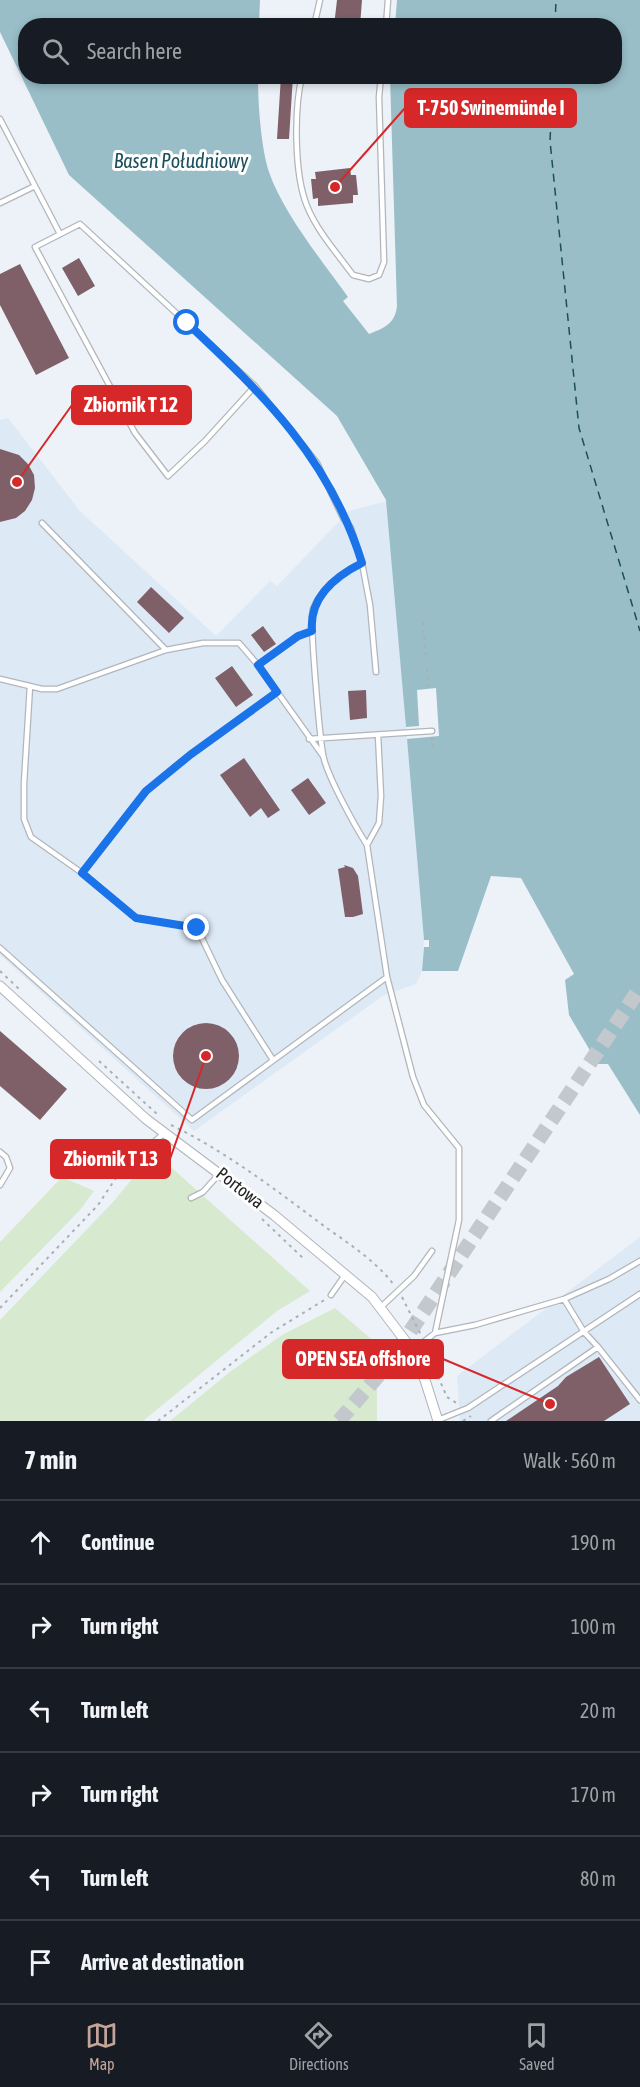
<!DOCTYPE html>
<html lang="en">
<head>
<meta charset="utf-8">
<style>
  :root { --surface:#171b24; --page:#20242c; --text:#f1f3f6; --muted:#9ea1a6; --line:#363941; --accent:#c4a498 }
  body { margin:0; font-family:"Asap Condensed",sans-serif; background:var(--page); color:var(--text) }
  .stop { position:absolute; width:18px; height:18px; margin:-14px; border:4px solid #1a73e8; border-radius:50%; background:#fff }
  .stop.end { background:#1a73e8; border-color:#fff; box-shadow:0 2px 6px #0008 }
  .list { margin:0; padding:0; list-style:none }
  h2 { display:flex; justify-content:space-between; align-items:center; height:78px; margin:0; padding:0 24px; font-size:26px }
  h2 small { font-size:20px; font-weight:400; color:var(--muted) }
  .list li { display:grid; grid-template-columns:39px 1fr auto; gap:18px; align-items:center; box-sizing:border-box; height:84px; padding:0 24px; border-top:2px solid var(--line) }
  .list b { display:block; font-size:22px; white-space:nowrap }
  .list em { font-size:20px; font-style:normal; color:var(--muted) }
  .icon { flex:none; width:33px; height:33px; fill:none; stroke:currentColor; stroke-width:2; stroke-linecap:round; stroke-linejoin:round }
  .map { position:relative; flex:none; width:640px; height:1421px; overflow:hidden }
  .search { position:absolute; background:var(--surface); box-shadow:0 3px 9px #0003; left:18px; right:18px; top:18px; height:66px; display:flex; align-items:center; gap:15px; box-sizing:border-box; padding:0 21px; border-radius:24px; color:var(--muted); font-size:22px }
  .sheet { height:582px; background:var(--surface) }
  nav { display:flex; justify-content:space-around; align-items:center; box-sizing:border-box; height:84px; border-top:2px solid var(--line); background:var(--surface); font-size:16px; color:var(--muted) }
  nav a { display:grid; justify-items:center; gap:3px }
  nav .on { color:var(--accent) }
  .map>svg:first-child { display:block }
</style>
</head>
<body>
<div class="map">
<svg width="640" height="1421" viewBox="0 0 640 1421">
  <rect width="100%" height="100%" fill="#ecf2f8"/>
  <!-- built -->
  <path fill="#dde9f5" d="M8,418L80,511L216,636L270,581L277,586L349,511L387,501L424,940L422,971L416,984L384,995L194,1131L0,955V420Z
    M640,1237V1421H460L457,1376Z"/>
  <!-- green -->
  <path fill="#d7ead0" d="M154,1152L310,1291L277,1311L143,1421H0V1320L114,1201Z
    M62,1177L94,1191L80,1210L0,1292V1242Z
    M335,1308L377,1344V1421H170L231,1371L282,1335Z"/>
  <!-- water -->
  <path fill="#99bec8" d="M0,0H260L259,25L26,26V76L258,77C258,103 261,148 269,172C283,213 323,262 348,297L343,301L369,334C384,328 395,324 397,306L390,77L614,76V26L395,25L397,0H640V1115L608,1064H598L569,1015L565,980L574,974L521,878L491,876L458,971H422L424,947H429V940H424L407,739L439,736L436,688L417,690L419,726L406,727L386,500L337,416L69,175L0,32Z"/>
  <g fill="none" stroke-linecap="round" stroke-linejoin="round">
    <!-- ferry -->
    <path stroke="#1a4f5b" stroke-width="1.5" stroke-dasharray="8 6" stroke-linecap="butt" d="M555,26L556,0
      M553,76L550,141L579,428L640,631"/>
  </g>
  <!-- building -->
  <path fill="#7f6069" d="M337,0H362L360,26H334Z
    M281,76H293L289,139H277Z
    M350,168L351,175H356L358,195H353V203L318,206V198L313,199L311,179H316L315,172Z
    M79,258L95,286L78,296L62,268Z
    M20,264L69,358L36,375L0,305V274Z
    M0,449L19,455L28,464L34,475L35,488L32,500L25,511L16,518L0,522Z
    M151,587L184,618L169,633L137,602Z
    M263,626L276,644L264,652L251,635Z
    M232,666L253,695L236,707L215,678Z
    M366,690L367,718L350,720L348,691Z
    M244,758L280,810L268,818L261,808L250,817L220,775Z
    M308,778L326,803L309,815L291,790Z
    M344,865L353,868L358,876L363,914L353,917H345L338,869L345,867Z
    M173 1056a33 33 0 1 1 66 0a33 33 0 1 1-66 0Z
    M0,1031L67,1089L40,1120L0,1086Z
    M599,1357L630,1404L604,1421H506L558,1386L566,1377Z"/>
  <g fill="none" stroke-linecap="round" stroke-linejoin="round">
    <!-- primary-tunnel -->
    <path stroke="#c3c8cd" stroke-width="15" stroke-dasharray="15 8" stroke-linecap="butt" d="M339,1421L389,1363L640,988"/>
    <defs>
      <path id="lane" d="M314,26L320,0
        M386,26L388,0
        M302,76C294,109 294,174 307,206C317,231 337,253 353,275L369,279L379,275L384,262L379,97L381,76
        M0,119L60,234
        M0,203L35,186
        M255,386L205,441L168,476L135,433L35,247L80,224L255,386L317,463L343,518L351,528L362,563L370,605L376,672
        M42,523L166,650L203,643H239L258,665L323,756
        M362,563C341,573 322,587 313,609C309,620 320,737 323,755C327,776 355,826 367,845
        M258,665L298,637L312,631
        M0,679L42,689H57L166,650
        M30,686L24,783V819L31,837L82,873L136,918L197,928L222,980L273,1060
        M378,735L381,796L379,823L367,845L387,977L413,1077L424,1105L459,1148V1220L435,1333
        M309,739L432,731
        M82,873L146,791L190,755L277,692
        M0,948L192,1120L387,977
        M151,1145L164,1133
        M0,1152L6,1157L10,1168L0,1185
        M191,1198L203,1192L220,1173
        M331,1295L345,1275
        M381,1307L414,1276L432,1251
        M598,1347L640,1400
        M412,1351L435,1333L475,1325L564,1299L609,1279L640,1261
        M438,1420L468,1408L640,1294
        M491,1421L598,1347L584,1332L564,1299"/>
      <path id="street" d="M0,986L146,1119L274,1215L372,1297L410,1347L425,1380L438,1421"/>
    </defs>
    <!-- lane casing -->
    <use href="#lane" stroke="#b1b6bc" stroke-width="7"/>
    <!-- street casing -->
    <use href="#street" stroke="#b1b6bc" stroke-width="11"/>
    <!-- path -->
    <path stroke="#aaafb4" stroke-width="2" stroke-dasharray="3 4.5" stroke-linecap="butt" d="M423,622L426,658
      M427,669L429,689
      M432,737L433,747
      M0,971L19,989
      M99,1061L157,1114
      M171,1125C225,1151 276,1190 324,1226C349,1244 375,1260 394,1285
      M262,1219L305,1260
      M402,1297L421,1335
      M0,1308L98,1205L133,1152L146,1147
      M426,1349L447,1397L458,1404
      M158,1421L272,1332L326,1299
      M463,1421L471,1416"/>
    <!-- lane -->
    <use href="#lane" stroke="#fff" stroke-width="4.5"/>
    <!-- street -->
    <use href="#street" stroke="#fff" stroke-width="9"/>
  </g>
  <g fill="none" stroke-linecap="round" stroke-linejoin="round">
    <!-- route -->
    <path stroke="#1a73e8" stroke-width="8" d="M187,323C264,395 330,459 362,563C334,577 309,598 312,631L298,636L258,665L277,692L190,755L146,791L82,873L136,918L197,928"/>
  </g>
  <g text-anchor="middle" stroke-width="6" stroke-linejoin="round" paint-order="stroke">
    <!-- street labels -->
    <g font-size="18" fill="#1f2123" stroke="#fefefe">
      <text transform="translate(240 1188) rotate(38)" y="6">Portowa</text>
    </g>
    <!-- water labels -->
    <g font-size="20" font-style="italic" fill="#1a4f5b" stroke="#fefefe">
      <text x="181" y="168">Basen Południowy</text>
    </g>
  </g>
  <!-- callouts -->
  <path fill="none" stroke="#d62828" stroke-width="2" d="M335 187L405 108M17 482L72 405M206 1056L170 1159M550 1404L443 1359"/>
  <g fill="#d62828" stroke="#fefefe" stroke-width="2">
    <circle cx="335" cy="187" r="6"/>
    <circle cx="17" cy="482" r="6"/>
    <circle cx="206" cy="1056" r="6"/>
    <circle cx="550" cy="1404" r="6"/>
  </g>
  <g fill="#d62828" stroke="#d62828" stroke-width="2">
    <rect x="405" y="89" width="171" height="38" rx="6"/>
    <rect x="72" y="386" width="119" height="38" rx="6"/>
    <rect x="51" y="1140" width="119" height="38" rx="6"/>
    <rect x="283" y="1340" width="160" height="38" rx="6"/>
  </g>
  <g font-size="20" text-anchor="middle" font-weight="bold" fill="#fff">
    <text x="491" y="115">T-750 Swinemünde I</text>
    <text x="131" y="412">Zbiornik T 12</text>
    <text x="111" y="1166">Zbiornik T 13</text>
    <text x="363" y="1366">OPEN SEA offshore</text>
  </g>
</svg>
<div class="stop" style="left:187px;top:323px"></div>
<div class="stop end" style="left:197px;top:928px"></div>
<div class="search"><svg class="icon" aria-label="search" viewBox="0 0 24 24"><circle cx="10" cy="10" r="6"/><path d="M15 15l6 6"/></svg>Search here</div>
</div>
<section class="sheet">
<h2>7 min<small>Walk · 560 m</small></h2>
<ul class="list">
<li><svg class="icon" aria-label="ahead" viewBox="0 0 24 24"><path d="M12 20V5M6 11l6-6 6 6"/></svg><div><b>Continue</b></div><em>190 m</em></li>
<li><svg class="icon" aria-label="right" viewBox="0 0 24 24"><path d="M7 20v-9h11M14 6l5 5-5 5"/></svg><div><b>Turn right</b></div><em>100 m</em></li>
<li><svg class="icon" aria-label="left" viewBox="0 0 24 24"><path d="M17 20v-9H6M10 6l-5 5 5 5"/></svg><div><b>Turn left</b></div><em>20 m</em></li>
<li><svg class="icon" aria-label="right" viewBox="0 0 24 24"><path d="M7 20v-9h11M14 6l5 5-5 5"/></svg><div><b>Turn right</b></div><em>170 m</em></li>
<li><svg class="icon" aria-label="left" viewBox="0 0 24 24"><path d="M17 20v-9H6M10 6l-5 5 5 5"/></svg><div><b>Turn left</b></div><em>80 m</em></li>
<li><svg class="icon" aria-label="arrive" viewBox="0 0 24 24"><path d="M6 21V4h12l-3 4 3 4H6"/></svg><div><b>Arrive at destination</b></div></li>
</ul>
</section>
<nav>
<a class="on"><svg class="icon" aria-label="map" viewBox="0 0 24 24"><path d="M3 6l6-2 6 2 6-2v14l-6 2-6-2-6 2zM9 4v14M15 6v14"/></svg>Map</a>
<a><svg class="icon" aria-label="directions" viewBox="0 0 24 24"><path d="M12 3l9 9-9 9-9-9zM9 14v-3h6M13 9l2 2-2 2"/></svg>Directions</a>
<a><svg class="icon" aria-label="saved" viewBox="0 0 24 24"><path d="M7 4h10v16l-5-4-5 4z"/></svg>Saved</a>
</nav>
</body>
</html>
